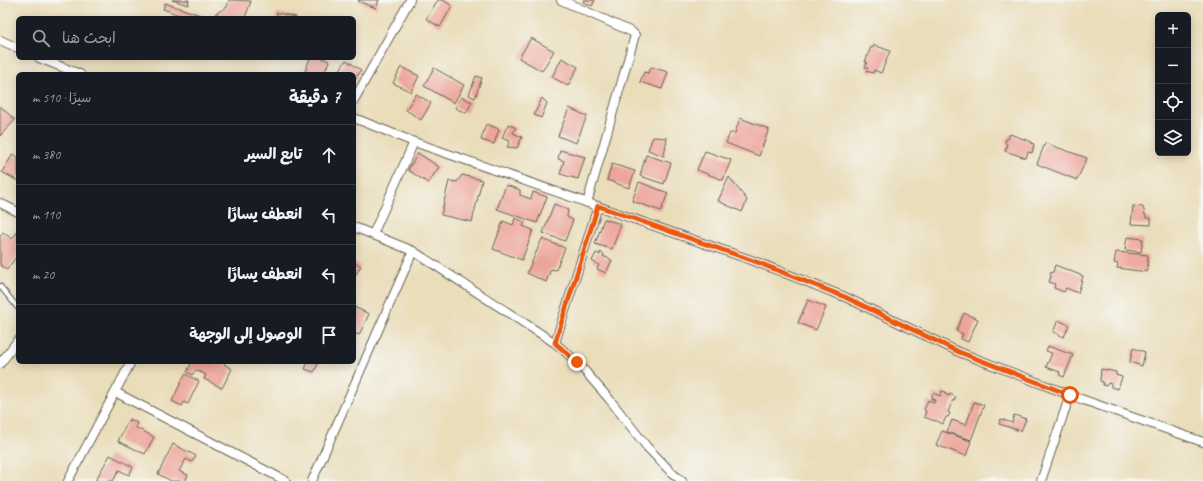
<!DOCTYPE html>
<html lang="ar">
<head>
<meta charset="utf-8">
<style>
  :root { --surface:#171b24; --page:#20242c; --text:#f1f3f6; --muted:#9ea1a6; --line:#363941 }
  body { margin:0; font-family:Caveat,"Playpen Sans Arabic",sans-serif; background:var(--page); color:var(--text); direction:rtl }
  .controls { position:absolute; right:12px; top:12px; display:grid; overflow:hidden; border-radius:6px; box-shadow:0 2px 10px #0003 }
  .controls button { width:36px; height:36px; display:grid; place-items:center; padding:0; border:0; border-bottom:1px solid var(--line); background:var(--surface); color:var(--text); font:20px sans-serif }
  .stop { position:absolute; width:12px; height:12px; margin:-9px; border:3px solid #ea580c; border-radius:50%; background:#fff }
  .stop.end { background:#ea580c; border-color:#fff; box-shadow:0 1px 4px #0008 }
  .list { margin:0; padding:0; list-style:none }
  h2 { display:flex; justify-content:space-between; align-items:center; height:52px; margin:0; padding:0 16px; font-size:17px }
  h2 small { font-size:13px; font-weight:400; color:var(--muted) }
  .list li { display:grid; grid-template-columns:26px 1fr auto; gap:12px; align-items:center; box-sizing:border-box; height:60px; padding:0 16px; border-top:1px solid var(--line) }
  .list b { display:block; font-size:15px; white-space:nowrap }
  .list em { font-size:13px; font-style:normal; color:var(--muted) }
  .icon { flex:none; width:22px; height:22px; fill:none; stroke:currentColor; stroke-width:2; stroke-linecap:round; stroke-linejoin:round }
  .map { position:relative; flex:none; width:1203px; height:481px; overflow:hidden; direction:ltr }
  .search { position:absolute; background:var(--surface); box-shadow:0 2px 10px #0003; left:16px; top:16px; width:340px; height:44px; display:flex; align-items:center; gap:10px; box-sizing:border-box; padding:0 14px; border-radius:6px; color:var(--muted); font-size:15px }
  .panel { position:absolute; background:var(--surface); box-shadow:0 2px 10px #0003; left:16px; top:72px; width:340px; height:292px; border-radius:6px; direction:rtl }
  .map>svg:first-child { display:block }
</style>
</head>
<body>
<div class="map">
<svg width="1203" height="481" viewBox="0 0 1203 481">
  <rect width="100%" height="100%" fill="#f6f6f2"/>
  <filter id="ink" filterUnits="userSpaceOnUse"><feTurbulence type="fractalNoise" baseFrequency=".025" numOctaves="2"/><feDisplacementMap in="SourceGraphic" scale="8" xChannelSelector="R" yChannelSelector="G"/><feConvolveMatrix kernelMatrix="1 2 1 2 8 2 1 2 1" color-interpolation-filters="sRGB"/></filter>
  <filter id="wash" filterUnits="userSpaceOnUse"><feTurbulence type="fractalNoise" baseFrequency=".012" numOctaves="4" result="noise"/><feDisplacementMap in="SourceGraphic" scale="16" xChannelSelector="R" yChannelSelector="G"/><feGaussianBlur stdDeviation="0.9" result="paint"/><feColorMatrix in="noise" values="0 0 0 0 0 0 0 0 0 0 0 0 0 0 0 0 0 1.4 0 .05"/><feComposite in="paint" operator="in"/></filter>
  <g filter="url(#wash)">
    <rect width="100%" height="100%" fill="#eaddba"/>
    <g id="blocks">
      <!-- building -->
      <path fill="#eda59b" d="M172,0H189L188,5Z
        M229,0L251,1L245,18H228L215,14L227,7Z
        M359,0H379L376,8L358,1Z
        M438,0H443L452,6L440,27L426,19Z
        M584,0H595L592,6L583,2Z
        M165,3L209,18H188L163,9Z
        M277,13L296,17V18H275Z
        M531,38L554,51L542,71L519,58Z
        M874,45L890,51L881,73L874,70L873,73L866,71L868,68L865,67L867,62H865L871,47L873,48Z
        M310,58H322L329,61L324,74H304Z
        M562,58L578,67L568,86L552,77Z
        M346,60L361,70L354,81V74H340L338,73Z
        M401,67L419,76L411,92L393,83Z
        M651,67L668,72L662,89L640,82L644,72L648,73Z
        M434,68L464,85L454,103L424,86Z
        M476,76L482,78L475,98L469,95Z
        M416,94L431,103L421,120L406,110Z
        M461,97L472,102L466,113L455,108Z
        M542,98L547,103L541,118L534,115Z
        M0,106L15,120L0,136Z
        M569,108L587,116L576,143L558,136Z
        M740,118L769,129L759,156L726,143L730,133H735Z
        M486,124L499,129L494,144L481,140Z
        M508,124L516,128L513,133L522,137L517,148L507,147L510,141L502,138Z
        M1010,134L1032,142L1031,143L1034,144L1032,153L1028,152L1026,158L1005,151L1007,145L1005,142L1006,139H1008Z
        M653,137L667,138L664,156L648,150Z
        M1045,143L1087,158L1077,180L1037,164Z
        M560,150L585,157L578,179L560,174L564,161L558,159Z
        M705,151L731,160L723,180L697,170Z
        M418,153L439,167L428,183L408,170Z
        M13,154L18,157V181L2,172Z
        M646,155L671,163L664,184L640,176Z
        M612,164L635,171L629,188L607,180Z
        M462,175L482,180L472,222L441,215L449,181L457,182Z
        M729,177L747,200L742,212L718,201Z
        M639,182L668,193L661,211L632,201Z
        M506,185L520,190V195L531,199L533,192L547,197L537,223L497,209Z
        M554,204L568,210L567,217L573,220L565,241L543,233Z
        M1133,206L1143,207L1146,218H1151V225L1131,224Z
        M515,218L525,222L523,226L533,230L522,260L493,249L503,221L513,225Z
        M604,219L621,224L612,249L595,244Z
        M18,231V254L7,270L0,265V236L3,232L12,239Z
        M1127,237L1143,239L1141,252L1125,250Z
        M542,239L565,248L556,270L551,269L546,282L527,273Z
        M600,252L604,254L603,256L612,260L606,273L597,269L599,265L592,261L596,253L600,255Z
        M1116,252L1148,255L1147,272L1117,268L1118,264L1114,263Z
        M354,262L361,266L354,277Z
        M1055,265L1083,276L1078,293L1066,288L1064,292L1054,288L1055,284L1049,282L1051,276L1050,273L1053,272Z
        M808,300L826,307L816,330L798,323Z
        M354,307L369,314L359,335L354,333Z
        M964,313L978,319L968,342L961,339L963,334L956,331Z
        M1058,320L1069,325L1064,337L1053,332Z
        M1048,346L1073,355L1064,377L1059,375L1060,372L1046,367L1052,353L1046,351Z
        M1133,348L1145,352L1142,366L1130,362Z
        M192,362H225L224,364L232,369L222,388L204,379L206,375L196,370L192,375L187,372Z
        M308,362H319L314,372L305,369Z
        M1101,369L1116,372V375L1122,377L1118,389L1111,387V384L1108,383L1106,386L1103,385V382L1100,381Z
        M185,374L199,381L188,404L184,402L182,406L172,401Z
        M942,391L946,392L945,394L949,396L950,394L956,397L954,401L953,400L948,412L950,413L948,417H946L943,424L935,420V421L924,417L926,411L924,410L928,400L934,403L935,400L931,399L933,393L940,396Z
        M974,402L984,405L971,440L947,432L952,420L966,425Z
        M1014,415L1026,419L1021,431L999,424L1001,419L1012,423Z
        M129,419L137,423L135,427L154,437L145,454L118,441Z
        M942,431L971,441L966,456L936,445Z
        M173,444L196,456L192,462L186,459L179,471L188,475L185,481H171L158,474Z
        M110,455L133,467L129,475L119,470L113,481H95Z"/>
    </g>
  </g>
  <g filter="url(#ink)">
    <use href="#blocks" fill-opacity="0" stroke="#646053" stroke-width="1"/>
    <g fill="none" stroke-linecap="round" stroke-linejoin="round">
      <defs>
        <path id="lane" d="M0,286L18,308"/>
        <path id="street" d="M561,0L632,32L635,35L587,203
          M0,40L18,48
          M39,58L80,74
          M354,100L410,0
          M354,118L414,142
          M0,203L18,212
          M354,227L413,251L555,343L577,362L610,400L647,447L672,473L682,481
          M373,234L414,142L754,261L845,297L959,352L1078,398L1203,442
          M555,343L598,206
          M0,364L18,340
          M115,392L286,481
          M68,481L131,362
          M312,481L413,251
          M1041,481L1070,395"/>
      </defs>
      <!-- lane casing -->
      <use href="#lane" stroke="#646053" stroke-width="6"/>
      <!-- street casing -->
      <use href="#street" stroke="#646053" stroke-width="10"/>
      <!-- lane -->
      <use href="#lane" stroke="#fff" stroke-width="4"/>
      <!-- street -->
      <use href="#street" stroke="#fff" stroke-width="8"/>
    </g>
  </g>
  <g fill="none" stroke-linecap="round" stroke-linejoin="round" filter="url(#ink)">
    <!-- route -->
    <path stroke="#ea580c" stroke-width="5" d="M577,362L555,343L598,206L754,261L845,297L959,352L1070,395"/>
  </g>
</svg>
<div class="controls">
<button>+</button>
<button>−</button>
<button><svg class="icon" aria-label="locate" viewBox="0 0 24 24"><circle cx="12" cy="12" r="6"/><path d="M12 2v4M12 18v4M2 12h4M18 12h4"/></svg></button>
<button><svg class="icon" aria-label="layers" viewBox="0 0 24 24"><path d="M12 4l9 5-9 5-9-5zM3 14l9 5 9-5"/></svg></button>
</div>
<div class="stop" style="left:1070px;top:395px"></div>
<div class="stop end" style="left:577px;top:362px"></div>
<div class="search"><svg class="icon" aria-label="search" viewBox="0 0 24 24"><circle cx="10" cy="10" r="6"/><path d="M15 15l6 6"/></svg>ابحث هنا</div>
<section class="panel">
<h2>7 دقيقة<small>سيرًا · 510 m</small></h2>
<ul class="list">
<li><svg class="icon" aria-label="ahead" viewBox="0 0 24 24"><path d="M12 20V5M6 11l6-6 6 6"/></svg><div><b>تابع السير</b></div><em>380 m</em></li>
<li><svg class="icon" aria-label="left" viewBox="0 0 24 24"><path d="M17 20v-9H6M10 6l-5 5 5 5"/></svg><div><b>انعطف يسارًا</b></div><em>110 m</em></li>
<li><svg class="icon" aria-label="left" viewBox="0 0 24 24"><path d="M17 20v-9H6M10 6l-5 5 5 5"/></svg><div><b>انعطف يسارًا</b></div><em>20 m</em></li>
<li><svg class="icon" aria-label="arrive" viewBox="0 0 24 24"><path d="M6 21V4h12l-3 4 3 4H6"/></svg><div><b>الوصول إلى الوجهة</b></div></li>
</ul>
</section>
</div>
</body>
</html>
